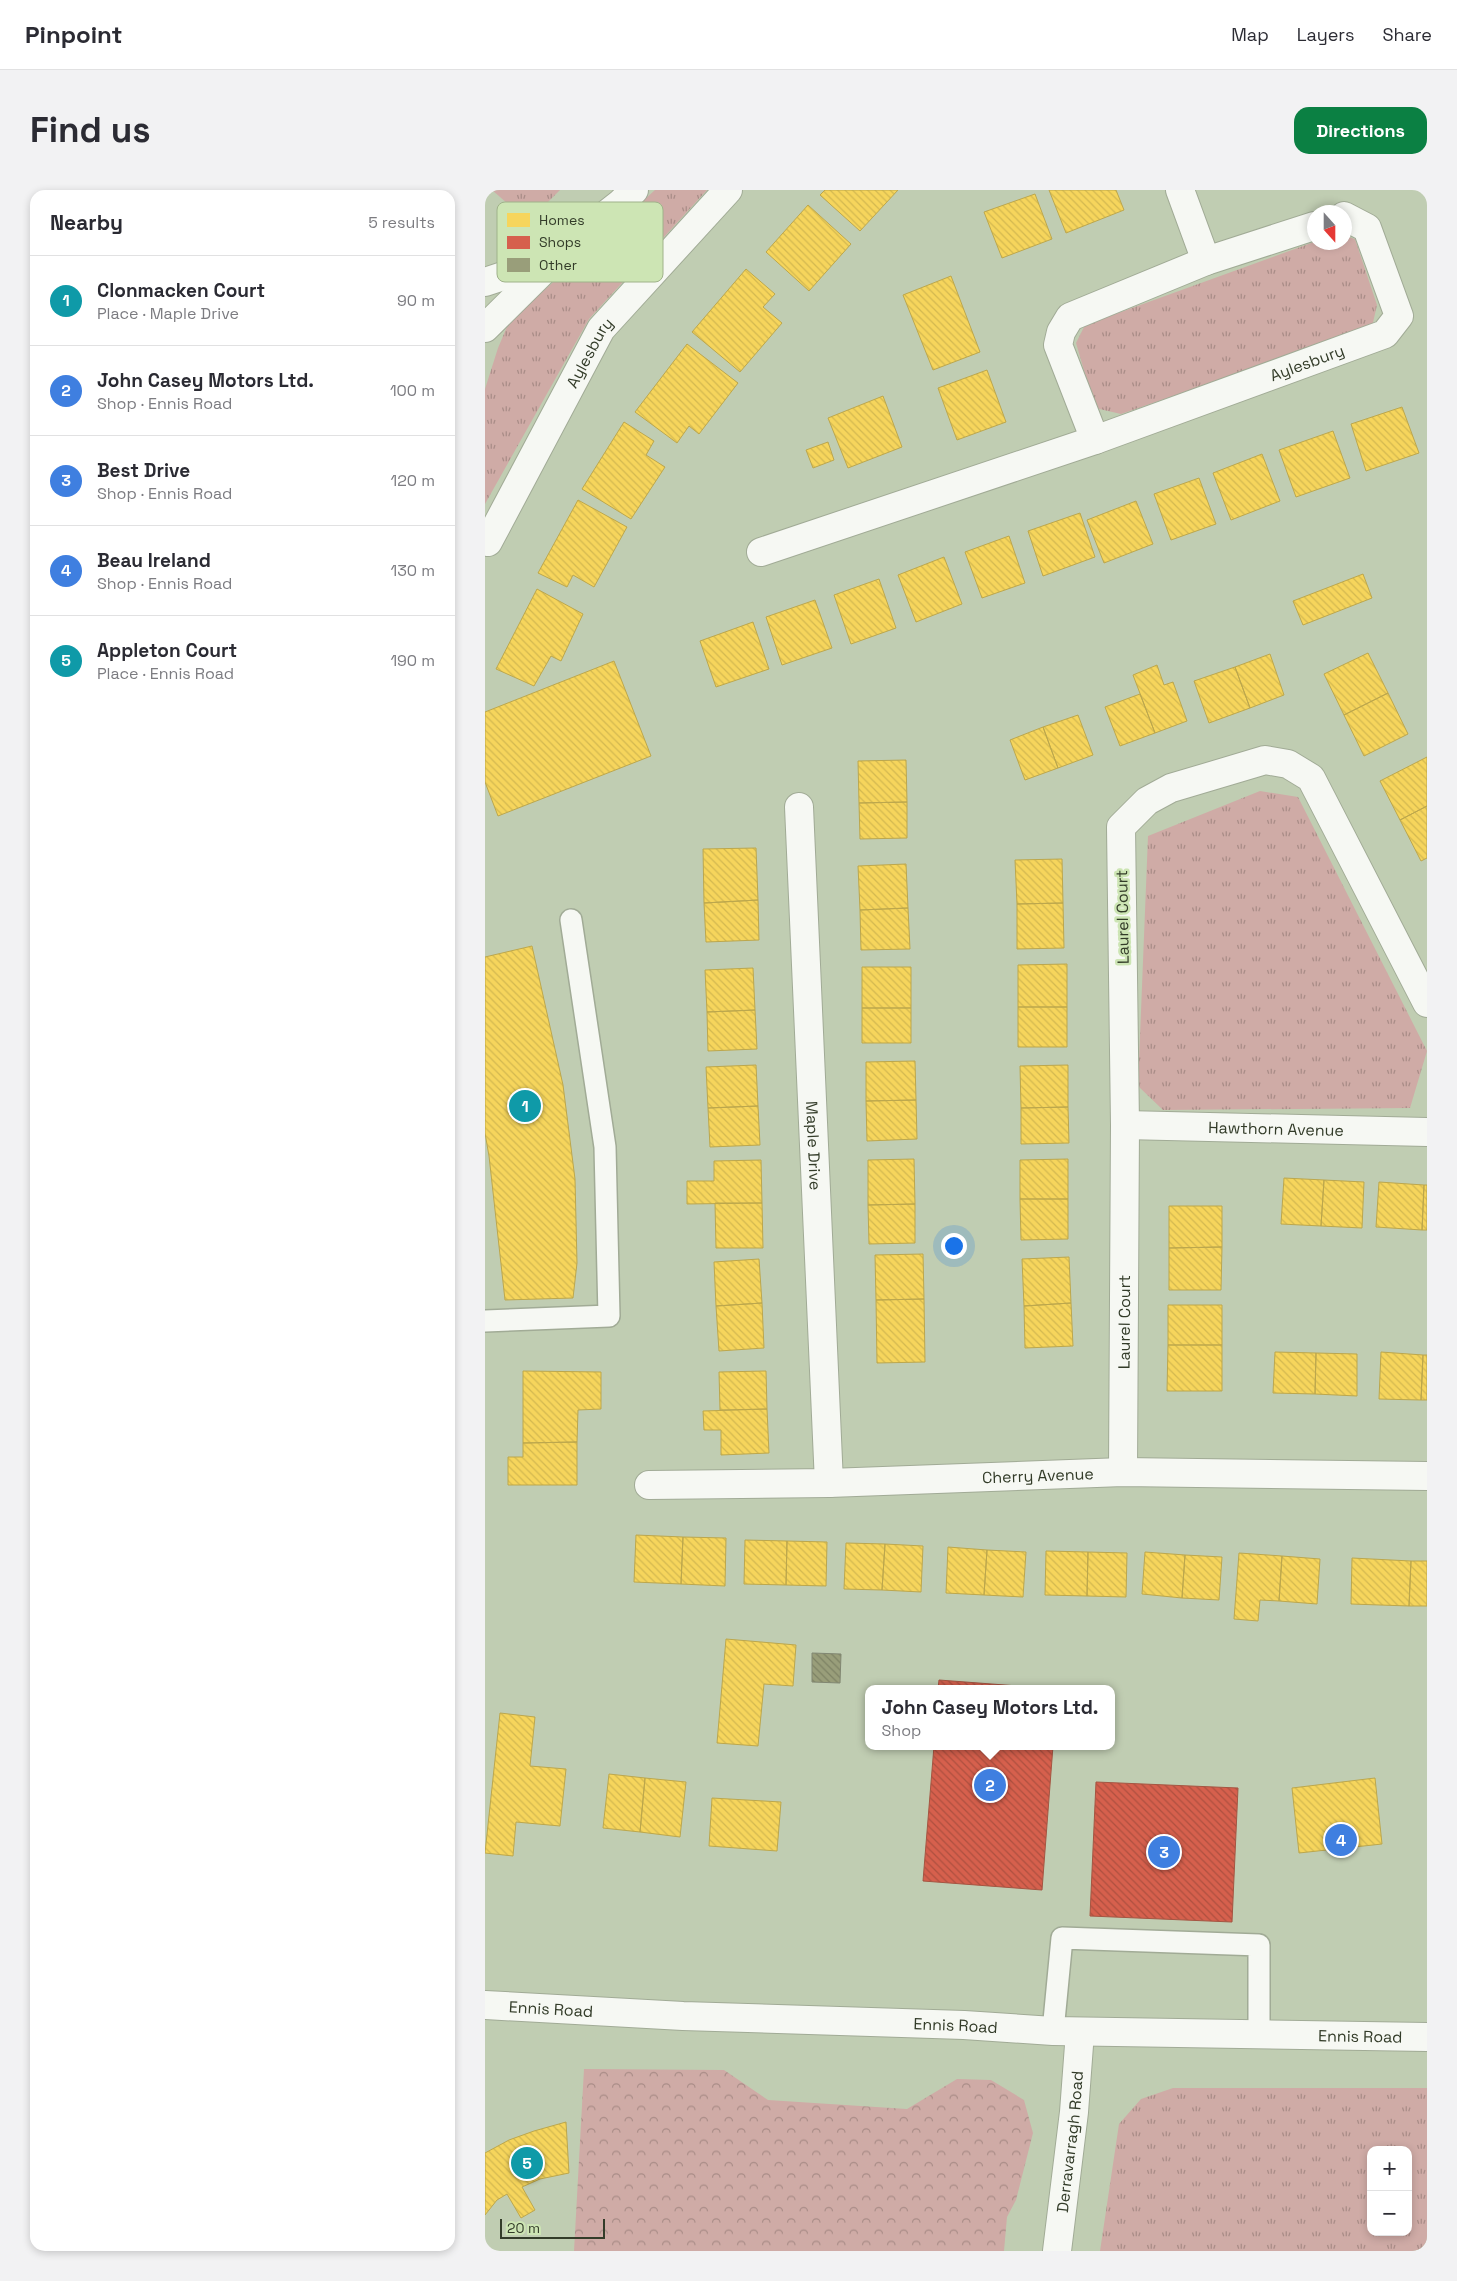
<!DOCTYPE html>
<html lang="en">
<head>
<meta charset="utf-8">
<style>
  :root { --surface:#fff; --page:#f2f2f3; --text:#2b2b33; --muted:#7c7c81; --line:#e1e1e2; --accent:#0b8043 }
  body { margin:0; font-family:"Space Grotesk",sans-serif; background:var(--page); color:var(--text) }
  .controls { position:absolute; right:15px; bottom:15px; display:grid; overflow:hidden; border-radius:10px; box-shadow:0 2px 8px #0003 }
  .controls button { width:45px; height:45px; display:grid; place-items:center; padding:0; border:0; border-bottom:1px solid var(--line); background:var(--surface); color:var(--text); font:25px sans-serif }
  .compass { position:absolute; left:822px; top:15px; width:45px; height:45px; border-radius:50%; background:var(--surface); box-shadow:0 2px 8px #0003; rotate:159deg }
  .scale { position:absolute; left:15px; bottom:12px; width:105px; box-sizing:border-box; padding-left:5px; border:2px solid #333c29; border-top:0; font-size:14px; line-height:18px; white-space:nowrap; color:#333c29; -webkit-text-stroke:4px #cde5b4; paint-order:stroke }
  .you { position:absolute; left:468px; top:1055px; width:18px; height:18px; margin:-12px; border:4px solid #fff; border-radius:50%; background:#1a73e8; box-shadow:0 0 0 8px #1a73e833 }
  .badge { display:grid; place-items:center; width:32px; height:32px; border-radius:50%; background:var(--accent); color:#fff; font-size:16px; font-weight:700 }
  .pin { position:absolute; translate:-50% -50%; border:2px solid #fff; box-shadow:0 1px 5px #0006 }
  .popup { position:absolute; left:380px; top:1495px; width:250px; height:65px; box-sizing:border-box; display:grid; place-content:center; border-radius:10px; background:var(--surface); filter:drop-shadow(0 1px 4px #0005); font-size:16px; white-space:nowrap; color:var(--muted) }
  .popup b { font-size:19px; color:var(--text) }
  .popup::after { content:''; position:absolute; left:50%; top:100%; margin-left:-10px; border:10px solid transparent; border-top-color:var(--surface) }
  .list { margin:0; padding:0; list-style:none }
  h2 { display:flex; justify-content:space-between; align-items:center; height:65px; margin:0; padding:0 20px; font-size:21px }
  h2 small { font-size:16px; font-weight:400; color:var(--muted) }
  .list li { display:grid; grid-template-columns:32px 1fr auto; gap:15px; align-items:center; box-sizing:border-box; height:90px; padding:0 20px; border-top:1px solid var(--line) }
  .list b { display:block; font-size:19px; white-space:nowrap }
  .list p { margin:0; font-size:16px; white-space:nowrap; color:var(--muted) }
  .list em { font-size:16px; font-style:normal; color:var(--muted) }
  .map { position:relative; flex:none; width:942px; height:2061px; overflow:hidden; border-radius:15px }
  header { display:flex; align-items:center; gap:30px; box-sizing:border-box; height:70px; padding:0 25px; background:var(--surface); border-bottom:1px solid var(--line) }
  header strong { font-size:24px }
  nav { display:flex; gap:28px; margin-inline-start:auto; font-size:18px }
  .intro { display:flex; align-items:center; justify-content:space-between; box-sizing:border-box; height:120px; padding:0 30px }
  h1 { margin:0; font-size:35px }
  .button { padding:12px 22px; border-radius:15px; background:var(--accent); color:#fff; font-size:18px; font-weight:700 }
  main { display:flex; gap:30px; padding:0 30px }
  aside { flex:1; background:var(--surface); border-radius:15px; box-shadow:0 2px 8px #0003 }
  .map>svg:first-child { display:block }
</style>
</head>
<body>
<header>
<strong>Pinpoint</strong>
<nav><a>Map</a><a>Layers</a><a>Share</a></nav>
</header>
<div class="intro"><h1>Find us</h1><a class="button">Directions</a></div>
<main>
<aside>
<h2>Nearby<small>5 results</small></h2>
<ul class="list">
<li><span class="badge" style="background:#0f9aa8">1</span><div><b>Clonmacken Court</b><p>Place · Maple Drive</p></div><em>90 m</em></li>
<li><span class="badge" style="background:#3f7fe0">2</span><div><b>John Casey Motors Ltd.</b><p>Shop · Ennis Road</p></div><em>100 m</em></li>
<li><span class="badge" style="background:#3f7fe0">3</span><div><b>Best Drive</b><p>Shop · Ennis Road</p></div><em>120 m</em></li>
<li><span class="badge" style="background:#3f7fe0">4</span><div><b>Beau Ireland</b><p>Shop · Ennis Road</p></div><em>130 m</em></li>
<li><span class="badge" style="background:#0f9aa8">5</span><div><b>Appleton Court</b><p>Place · Ennis Road</p></div><em>190 m</em></li>
</ul>
</aside>
<div class="map">
<svg width="942" height="2061" viewBox="0 0 942 2061">
  <defs>
    <pattern id="grass-tufts" width="24" height="20" patternUnits="userSpaceOnUse" patternTransform="scale(1.25)"><rect width="24" height="20" fill="#cfaba6"/><path d="M3 7l-1-3M5 7V3M7 7l1-3M15 17l-1-3M17 17v-4M19 17l1-3" fill="none" stroke="#a98c87"/></pattern>
    <pattern id="park-crowns" width="20" height="18" patternUnits="userSpaceOnUse" patternTransform="scale(1.25)"><rect width="20" height="18" fill="#cfaba6"/><path d="M2 6a3 3 0 1 1 6 0M12 15a3 3 0 1 1 6 0" fill="none" stroke="#a98c87"/></pattern>
    <pattern id="homes-back-hatch" width="6" height="6" patternUnits="userSpaceOnUse" patternTransform="scale(1.25)"><rect width="6" height="6" fill="#f6d55c"/><path d="M-1 5l2 2M0 0l6 6M5-1l2 2" fill="none" stroke="#d3b850"/></pattern>
    <pattern id="shops-back-hatch" width="6" height="6" patternUnits="userSpaceOnUse" patternTransform="scale(1.25)"><rect width="6" height="6" fill="#d6604d"/><path d="M-1 5l2 2M0 0l6 6M5-1l2 2" fill="none" stroke="#ae5040"/></pattern>
    <pattern id="building-back-hatch" width="6" height="6" patternUnits="userSpaceOnUse" patternTransform="scale(1.25)"><rect width="6" height="6" fill="#999e7a"/><path d="M-1 5l2 2M0 0l6 6M5-1l2 2" fill="none" stroke="#7d8264"/></pattern>
  </defs>
  <rect width="100%" height="100%" fill="#c0cdb2"/>
  <!-- grass -->
  <path fill="url(#grass-tufts)" fill-rule="evenodd" d="M7,0H75L57,18L32,22Z
    M170,0H222L104,129L0,314V199L13,158L24,132Z
    M860,46L870,49L892,115L887,137L636,224L610,218L591,153L600,135L829,52H859Z
    M775,601L813,607L942,861L925,918L678,920L653,896L663,646Z
    M688,1898H942V2061H615L634,1934L656,1909ZM886,1960H923V2042H886Z"/>
  <!-- park -->
  <path fill="url(#park-crowns)" d="M99,1879L239,1880L283,1910L422,1919L472,1889L506,1890L539,1910L548,1943L531,2010L522,2027L519,2061H89Z"/>
  <!-- homes -->
  <path fill="url(#homes-back-hatch)" stroke="#bca74d" d="M340,0H413L375,41L335,5Z
    M564,0H631L639,20L581,43Z
    M550,4L567,49L517,68L499,22Z
    M323,15L366,54L324,101L281,62Z
    M261,79L290,104L278,117L297,133L255,182L207,142Z
    M466,86L495,162L448,180L418,105Z
    M202,154L253,193L214,244L204,236L192,253L150,222Z
    M502,180L521,232L472,250L453,198Z
    M398,206L417,257L363,278L343,228Z
    M917,217L934,263L881,281L866,234Z
    M139,232L169,251L161,265L180,277L146,329L97,299Z
    M848,241L865,288L811,307L794,260Z
    M343,252L349,270L328,278L321,260Z
    M777,264L795,311L746,330L728,283Z
    M714,288L731,334L686,350L669,304Z
    M93,310L142,337L109,397L88,385L82,397L53,383Z
    M651,311L668,354L619,373L602,330Z
    M595,323L610,367L558,386L543,341Z
    M524,346L540,393L497,408L480,362Z
    M459,367L477,414L431,432L413,385Z
    M878,384L887,408L818,435L808,411Z
    M394,389L411,438L366,454L349,405Z
    M52,399L98,424L76,471L66,466L49,496L11,479Z
    M330,410L347,458L297,475L281,427Z
    M268,432L284,479L231,497L215,451Z
    M883,463L903,503L859,525L839,484Z
    M785,464L799,505L765,518L750,477Z
    M129,471L166,566L13,626L0,592V522Z
    M672,475L679,495L688,492L702,531L670,543L648,485Z
    M750,477L765,518L724,533L709,491Z
    M903,503L923,544L879,566L859,525Z
    M655,504L670,543L635,556L620,517Z
    M593,525L608,565L573,578L558,537Z
    M558,537L573,578L540,590L525,550Z
    M942,567V616L915,630L895,591Z
    M421,570L422,612L374,613L373,571Z
    M422,612V648L375,649L374,613Z
    M942,616V668L936,671L915,630Z
    M271,658L273,710L219,713L218,659Z
    M577,669L578,713L532,714L530,670Z
    M421,674L423,718L375,720L373,676Z
    M273,710L274,750L221,752L219,713Z
    M578,713L579,758L532,759V714Z
    M423,718L425,759L376,760L375,720Z
    M47,756L78,895L90,989L92,1073L88,1108L20,1110L4,966L0,943V767Z
    M582,774V817H533V775Z
    M377,777H426V818H377Z
    M268,778L270,820L222,822L220,780Z
    M533,817H582V857H533Z
    M377,818H426V853H377Z
    M270,820L272,859L223,861L222,822Z
    M430,871L431,910L381,911V872Z
    M271,875L273,916L223,918L221,877Z
    M583,875V917L536,918L535,876Z
    M431,910L432,949L382,951L381,911Z
    M273,916L275,955L225,957L223,918Z
    M583,917L584,953L536,954V918Z
    M429,969L430,1014L383,1015V970Z
    M583,969V1009H535V970Z
    M276,970L277,1013L202,1014V991H229V971Z
    M799,988L839,990L836,1036L796,1034Z
    M839,990L879,992L877,1038L836,1036Z
    M894,992L939,995L937,1040L891,1037Z
    M939,995H942V1040H937Z
    M535,1009H583V1049L536,1050Z
    M230,1013H277L278,1058H231Z
    M430,1014V1053L384,1054L383,1015Z
    M684,1016H737V1057L684,1058Z
    M737,1057L736,1100H684V1058Z
    M438,1064L439,1109L391,1110L390,1065Z
    M584,1067L586,1113L539,1116L537,1069Z
    M274,1069L277,1113L231,1116L229,1072Z
    M439,1109L440,1172L392,1173L391,1110Z
    M277,1113L279,1158L234,1161L231,1116Z
    M586,1113L588,1156L540,1158L539,1116Z
    M683,1115H737V1155H683Z
    M683,1155H737V1201H682Z
    M790,1162L831,1163L830,1204L788,1203Z
    M896,1162L938,1165L936,1210L894,1209Z
    M831,1163L872,1164V1206L830,1204Z
    M938,1165H942V1210H936Z
    M38,1181L116,1182V1219L93,1220L92,1252L38,1253Z
    M281,1181L282,1219L235,1220L234,1182Z
    M282,1219L284,1263L236,1265V1240H219L218,1221Z
    M92,1252V1295H23V1267H38V1253Z
    M151,1345L198,1347L196,1394L149,1392Z
    M198,1347L241,1348L240,1396L196,1394Z
    M260,1350L302,1351L301,1395L259,1394Z
    M302,1351L342,1352L341,1396L301,1395Z
    M361,1353L400,1354L397,1400L359,1399Z
    M400,1354L438,1356L436,1402L397,1400Z
    M463,1357L502,1360L499,1405L461,1403Z
    M502,1360L541,1362L538,1407L499,1405Z
    M561,1361L603,1362L602,1406L560,1405Z
    M603,1362L642,1363L641,1407L602,1406Z
    M660,1362L700,1365L697,1408L657,1404Z
    M754,1363L797,1366L794,1411L775,1410L773,1431L749,1429Z
    M700,1365L737,1367L734,1410L697,1408Z
    M797,1366L835,1369L832,1414L794,1411Z
    M867,1368L926,1371L924,1416L866,1414Z
    M926,1371H942V1416H924Z
    M241,1449L311,1455L308,1496L279,1494L273,1556L232,1553Z
    M15,1523L50,1527L45,1576L81,1579L75,1636L31,1632L28,1666L0,1663Z
    M124,1584L160,1588L155,1642L118,1638Z
    M160,1588L201,1592L195,1647L155,1642Z
    M890,1588L897,1654L814,1663L807,1598Z
    M227,1608L296,1612L292,1661L224,1656Z
    M81,1932L84,1983L55,1989L37,1997L50,2020L36,2028L22,2004L12,2010L0,2025V1963L24,1950L49,1941Z"/>
  <!-- shops -->
  <path fill="url(#shops-back-hatch)" stroke="#a55542" d="M454,1490L572,1499H453Z
    M449,1556H568L557,1700L438,1691Z
    M611,1592L753,1598L747,1732L605,1726Z"/>
  <!-- building -->
  <path fill="url(#building-back-hatch)" stroke="#818772" d="M327,1463L356,1464L355,1493L327,1492Z"/>
  <g fill="none" stroke-linecap="round" stroke-linejoin="round">
    <defs>
      <path id="lane" d="M0,1131L124,1126L120,957L86,730
        M568,1841L577,1748L774,1755V1845"/>
      <g id="street">
        <path d="M695,0L721,71L829,36"/>
        <path d="M610,250L573,155L576,142L585,127L721,71"/>
        <path id="s1" d="M3,352L116,139L243,0"/>
        <path id="s2" d="M276,362L610,250L900,144L914,126L882,38L859,26"/>
        <path id="s3" d="M314,617L344,1293"/>
        <path id="s4" d="M640,935L942,942"/>
        <path id="s5" d="M638,1282L640,935L636,637L662,611L686,598L780,570L803,574L826,588L942,813"/>
        <path id="s6" d="M164,1295L344,1293L638,1282L942,1286"/>
        <path id="s7" d="M572,2061L589,1922L595,1842"/>
      </g>
      <g id="secondary">
        <path d="M0,92L66,70"/>
        <path d="M0,138L89,50L136,13L149,0"/>
        <path id="s8" d="M0,1815L198,1826L479,1835L568,1841L942,1847"/>
      </g>
    </defs>
    <!-- lane casing -->
    <use href="#lane" stroke="#a1ab96" stroke-width="24"/>
    <!-- street casing -->
    <use href="#street" stroke="#a1ab96" stroke-width="30"/>
    <!-- secondary casing -->
    <use href="#secondary" stroke="#a1ab96" stroke-width="30"/>
    <!-- lane -->
    <use href="#lane" stroke="#f6f8f3" stroke-width="21"/>
    <!-- street -->
    <use href="#street" stroke="#f6f8f3" stroke-width="28"/>
    <!-- secondary -->
    <use href="#secondary" stroke="#f6f8f3" stroke-width="28"/>
  </g>
  <g text-anchor="middle" stroke-width="5" stroke-linejoin="round" paint-order="stroke">
    <!-- street labels -->
    <g font-size="16" fill="#333c29" stroke="#cde5b4">
      <text dy="6" stroke="none"><textPath href="#s1" startOffset="215">Aylesbury</textPath></text>
      <text dy="6" stroke="none"><textPath href="#s2" startOffset="578">Aylesbury</textPath></text>
      <text transform="translate(637 727) rotate(-91)" y="6">Laurel Court</text>
      <text dy="6" stroke="none"><textPath href="#s4" startOffset="151">Hawthorn Avenue</textPath></text>
      <text dy="6" stroke="none"><textPath href="#s3" startOffset="339">Maple Drive</textPath></text>
      <text dy="6" stroke="none"><textPath href="#s5" startOffset="150">Laurel Court</textPath></text>
      <text dy="6" stroke="none"><textPath href="#s6" startOffset="389">Cherry Avenue</textPath></text>
      <text dy="6" stroke="none"><textPath href="#s8" startOffset="66">Ennis Road</textPath></text>
      <text dy="6" stroke="none"><textPath href="#s8" startOffset="471">Ennis Road</textPath></text>
      <text dy="6" stroke="none"><textPath href="#s8" startOffset="876">Ennis Road</textPath></text>
      <text dy="6" stroke="none"><textPath href="#s7" startOffset="110">Derravarragh Road</textPath></text>
    </g>
  </g>
  <!-- legend -->
  <rect x="12" y="12" width="166" height="80" rx="8" fill="#cde5b4" stroke="#9fb28a" stroke-width="1"/>
  <rect x="22" y="23" width="23" height="14" fill="#f6d55c"/>
  <rect x="22" y="46" width="23" height="13" fill="#d6604d"/>
  <rect x="22" y="68" width="23" height="14" fill="#999e7a"/>
  <g font-size="14" fill="#333c29">
    <text x="54" y="35">Homes</text>
    <text x="54" y="57">Shops</text>
    <text x="54" y="80">Other</text>
  </g>
</svg>
<div class="controls">
<button>+</button>
<button>−</button>
</div>
<svg class="compass" viewBox="-18 -18 36 36"><path d="M0-13l5 13h-10z" fill="#e53935"/><path d="M0 13l5-13h-10z" fill="#7c7c81"/></svg>
<div class="scale">20 m</div>
<div class="you"></div>
<div class="pin badge" style="left:40px;top:916px;background:#0f9aa8">1</div>
<div class="pin badge" style="left:505px;top:1595px;background:#3f7fe0">2</div>
<div class="popup"><b>John Casey Motors Ltd.</b>Shop</div>
<div class="pin badge" style="left:679px;top:1662px;background:#3f7fe0">3</div>
<div class="pin badge" style="left:856px;top:1650px;background:#3f7fe0">4</div>
<div class="pin badge" style="left:42px;top:1973px;background:#0f9aa8">5</div>
</div>
</main>
</body>
</html>
